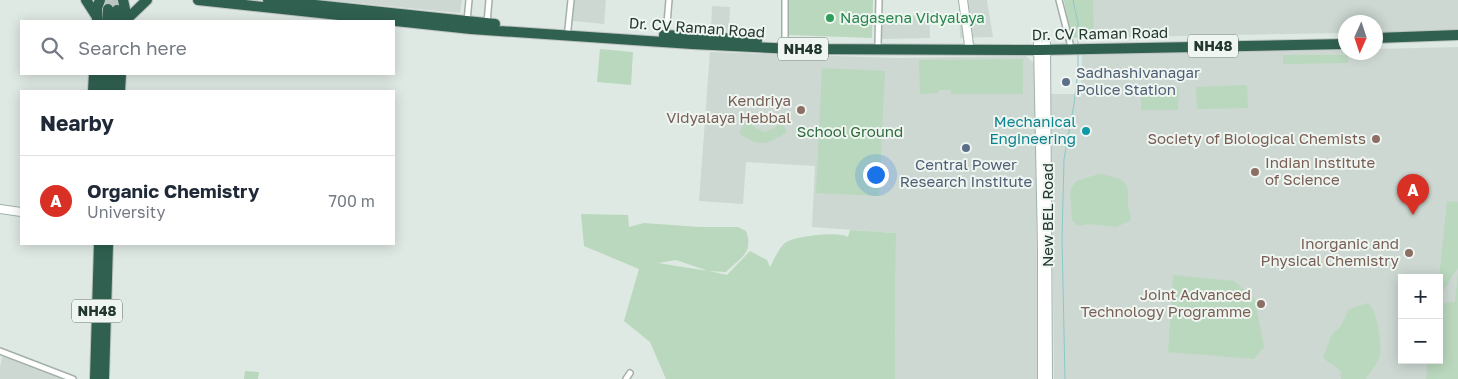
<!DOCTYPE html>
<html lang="en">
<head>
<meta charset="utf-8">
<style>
  :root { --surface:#fff; --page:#f2f2f3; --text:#1f2937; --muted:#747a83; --line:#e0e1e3; --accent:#d93025 }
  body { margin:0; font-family:"Golos Text",sans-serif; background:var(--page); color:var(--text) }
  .controls { position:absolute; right:15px; bottom:15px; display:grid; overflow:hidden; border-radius:0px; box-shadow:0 2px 12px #0003 }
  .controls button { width:45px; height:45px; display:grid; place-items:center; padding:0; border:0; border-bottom:1px solid var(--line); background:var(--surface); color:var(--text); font:25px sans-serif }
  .compass { position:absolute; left:1338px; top:15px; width:45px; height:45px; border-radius:50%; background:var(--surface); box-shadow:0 2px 12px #0003; rotate:183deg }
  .you { position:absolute; left:875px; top:174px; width:18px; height:18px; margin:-12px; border:4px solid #fff; border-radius:50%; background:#1a73e8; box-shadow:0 0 0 8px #1a73e833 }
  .badge { display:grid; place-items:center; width:32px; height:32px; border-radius:50%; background:var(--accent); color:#fff; font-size:16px; font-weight:700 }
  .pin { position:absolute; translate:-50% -41px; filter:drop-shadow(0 1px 2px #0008) }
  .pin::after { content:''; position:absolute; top:26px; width:18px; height:15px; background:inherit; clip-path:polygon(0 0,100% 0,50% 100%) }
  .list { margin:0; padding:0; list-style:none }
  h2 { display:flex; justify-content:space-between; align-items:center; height:65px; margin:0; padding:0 20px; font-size:21px }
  h2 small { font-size:16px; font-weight:400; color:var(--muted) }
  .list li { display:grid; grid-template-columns:32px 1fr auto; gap:15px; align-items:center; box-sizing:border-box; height:90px; padding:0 20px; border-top:1px solid var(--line) }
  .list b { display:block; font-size:19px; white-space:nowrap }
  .list p { margin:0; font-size:16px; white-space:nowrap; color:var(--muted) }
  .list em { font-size:16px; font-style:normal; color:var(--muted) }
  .icon { flex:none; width:28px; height:28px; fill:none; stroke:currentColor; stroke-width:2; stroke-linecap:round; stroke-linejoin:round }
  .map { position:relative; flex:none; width:1458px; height:379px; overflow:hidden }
  .search { position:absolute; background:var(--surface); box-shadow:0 2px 12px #0003; left:20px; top:20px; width:375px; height:55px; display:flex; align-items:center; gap:12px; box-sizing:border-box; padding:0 18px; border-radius:0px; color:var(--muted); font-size:19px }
  .panel { position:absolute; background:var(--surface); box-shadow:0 2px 12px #0003; left:20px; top:90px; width:375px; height:155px; border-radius:0px }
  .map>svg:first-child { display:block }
</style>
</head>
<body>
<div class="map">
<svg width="1458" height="379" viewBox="0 0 1458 379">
  <rect width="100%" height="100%" fill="#dfe9e3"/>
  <!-- built -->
  <path fill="#cdd8d2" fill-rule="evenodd" d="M325,0H462L460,13Z
    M574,0H606L604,24L573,21Z
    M959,0H987L993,37L960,38Z
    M1064,0H1458V31L1376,33V22H1346L1345,33L1071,38Z
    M712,6L730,7L729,32L711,31Z
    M929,15L930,38L880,39V16Z
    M1458,47V379H1054L1051,94H1081L1082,54L1345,50L1346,52H1376V49ZM1402,278H1439V360H1402Z
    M710,52L897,58L1026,56L1035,64L1038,379H895L896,233L812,227L815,166L746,162L743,204L699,201Z
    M3,354L71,379H0V367Z"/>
  <!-- green -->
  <path fill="#bad8be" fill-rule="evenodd" d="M789,0H873L872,38L788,35Z
    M1064,0H1093L1094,37L1071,38Z
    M600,49L633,52L631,85L597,82Z
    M1283,55H1348V63L1283,64Z
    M1023,59V94H951V90H939L938,93L920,94L919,60Z
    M822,68L885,71L879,196L816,193Z
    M1247,85L1248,108L1197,109L1196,87Z
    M1141,87H1179L1178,110H1141Z
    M746,120L756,128L765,132L774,128L781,122L787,132C767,145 760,148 739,133Z
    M1099,174C1109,176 1126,177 1128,190C1129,195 1127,200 1128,205C1129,212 1132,214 1130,221L1116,227L1089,224L1078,226L1072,220L1070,191L1076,181Z
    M1447,201L1458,202V269C1449,276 1449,288 1439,294V278Z
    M581,214L628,215L629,227L644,223L700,227H738L746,231C754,253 741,257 726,272L709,271L727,275L750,251L767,260L770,267C774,260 778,249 785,243C794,236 838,231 848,237L850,230L896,233L895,379H666L650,342L624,321L639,269L584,246ZM676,260L708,271L658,263Z
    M1458,272V379H1426L1428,360H1439V303L1455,302Z
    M1173,275L1234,281L1255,299L1264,347L1254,359L1168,352Z
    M1368,303C1377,309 1382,344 1380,355C1378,364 1370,371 1366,379H1341V372C1336,365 1328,364 1323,357L1332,334L1341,326L1349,309Z
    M245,371L259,372L258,379H244Z"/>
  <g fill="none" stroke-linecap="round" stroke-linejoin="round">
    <!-- stream -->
    <path stroke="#8bc8c9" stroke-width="1" d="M1073,0L1078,23V44
      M1065,379L1062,239L1064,159L1074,104L1078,71V53"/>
    <!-- highway-tunnel -->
    <path stroke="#b9c5bf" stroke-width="10" stroke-dasharray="10 5" stroke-linecap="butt" d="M108,9L109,0
      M117,10V0"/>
    <defs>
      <path id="street" d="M785,0V42
        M1059,0L1070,43
        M467,21L469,0
        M487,23L489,0
        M568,29L571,0
        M666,35L669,0
        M878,45L879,0
        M0,351L73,379
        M626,379L630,373"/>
      <path id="secondary" d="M963,0L969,45
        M1038,43L1042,248V379
        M1046,43L1048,379
        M0,209L21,212"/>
      <path id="highway" d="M86,0L97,17
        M123,0L125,9L124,21
        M198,0L471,29L692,44L795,49L1039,50L1346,44
        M268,0L495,24
        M97,21V8L100,0
        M107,21L108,9
        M116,21L117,10
        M125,21L147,0
        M664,35L757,40
        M1376,38L1458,35
        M93,91L94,74
        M102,91L103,74
        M111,91L112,74
        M120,91L121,74
        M95,379L99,244
        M104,379L108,244"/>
    </defs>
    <!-- street casing -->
    <use href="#street" stroke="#a3b0a9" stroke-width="8"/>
    <!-- secondary casing -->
    <use href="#secondary" stroke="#9fb3a9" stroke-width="10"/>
    <!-- highway casing -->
    <use href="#highway" stroke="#bdc3c0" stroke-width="12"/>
    <!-- street -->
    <use href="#street" stroke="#fff" stroke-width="5"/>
    <!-- secondary -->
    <use href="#secondary" stroke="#fff" stroke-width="8"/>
    <!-- highway -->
    <use href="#highway" stroke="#306050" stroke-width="10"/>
  </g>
  <!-- markers -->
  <circle fill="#2e9e5b" stroke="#eff6f1" stroke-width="2" cx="830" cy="18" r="5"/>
  <g fill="#5c6f8a" stroke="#eff6f1" stroke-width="2">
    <circle cx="1066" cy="82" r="5"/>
    <circle cx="966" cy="148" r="5"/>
  </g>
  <g fill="#8d6e63" stroke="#eff6f1" stroke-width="2">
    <circle cx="801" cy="110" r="5"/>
    <circle cx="1376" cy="139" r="5"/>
    <circle cx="1255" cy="172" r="5"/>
    <circle cx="1409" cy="253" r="5"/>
    <circle cx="1261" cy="304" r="5"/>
  </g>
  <circle fill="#0f9aa8" stroke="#eff6f1" stroke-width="2" cx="1086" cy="131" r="5"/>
  <g text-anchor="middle" stroke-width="4" stroke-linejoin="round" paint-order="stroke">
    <!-- shield labels -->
    <g fill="#eff6f1" stroke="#607068" stroke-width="1">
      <rect x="1188" y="34.5" width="50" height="23" rx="4"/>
      <rect x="778" y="37.5" width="50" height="23" rx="4"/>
      <rect x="72" y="299.5" width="50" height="23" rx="4"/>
    </g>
    <g font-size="14" font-weight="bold" fill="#22372e">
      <text x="1213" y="51">NH48</text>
      <text x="803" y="54">NH48</text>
      <text x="97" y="316">NH48</text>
    </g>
    <!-- leisure labels -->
    <g font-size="15" fill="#27864d" stroke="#eff6f1" text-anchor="start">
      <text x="840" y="23">Nagasena Vidyalaya</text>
    </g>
    <!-- street labels -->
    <g font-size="15" fill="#22372e" stroke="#eff6f1">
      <text transform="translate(697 28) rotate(4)" y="5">Dr. CV Raman Road</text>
      <text transform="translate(1100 34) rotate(-1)" y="5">Dr. CV Raman Road</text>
      <text transform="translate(1048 215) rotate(-90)" y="5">New BEL Road</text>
    </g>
    <!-- service labels -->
    <g font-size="15" fill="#4e5e75" stroke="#eff6f1" text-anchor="start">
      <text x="1076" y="78">Sadhashivanagar<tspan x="1076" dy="17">Police Station</tspan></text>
      <text x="966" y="170" text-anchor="middle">Central Power<tspan x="966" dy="17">Research Institute</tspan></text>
    </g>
    <!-- education labels -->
    <g font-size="15" fill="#785e54" stroke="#eff6f1" text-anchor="end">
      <text x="791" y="106">Kendriya<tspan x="791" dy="17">Vidyalaya Hebbal</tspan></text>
      <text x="1366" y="144">Society of Biological Chemists</text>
      <text x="1265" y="168" text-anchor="start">Indian Institute<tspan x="1265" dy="17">of Science</tspan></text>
      <text x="1399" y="249">Inorganic and<tspan x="1399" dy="17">Physical Chemistry</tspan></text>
      <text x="1251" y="300">Joint Advanced<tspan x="1251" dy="17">Technology Programme</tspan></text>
    </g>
    <!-- culture labels -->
    <g font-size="15" fill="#0d838f" stroke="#eff6f1" text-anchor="end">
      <text x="1076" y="127">Mechanical<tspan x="1076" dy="17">Engineering</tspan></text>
    </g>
    <!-- park labels -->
    <g font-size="15" fill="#306a3e" stroke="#eff6f1">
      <text x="850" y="137">School Ground</text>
    </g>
  </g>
</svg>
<div class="controls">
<button>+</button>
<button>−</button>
</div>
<svg class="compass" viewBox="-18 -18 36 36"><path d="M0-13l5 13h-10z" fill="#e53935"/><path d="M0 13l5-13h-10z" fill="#747a83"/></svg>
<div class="you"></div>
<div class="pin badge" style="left:1413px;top:215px">A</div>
<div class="search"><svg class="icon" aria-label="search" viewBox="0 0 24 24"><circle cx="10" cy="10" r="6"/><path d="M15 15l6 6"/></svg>Search here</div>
<section class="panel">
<h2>Nearby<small></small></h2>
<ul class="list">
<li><span class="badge">A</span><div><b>Organic Chemistry</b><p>University</p></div><em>700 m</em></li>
</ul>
</section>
</div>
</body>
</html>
